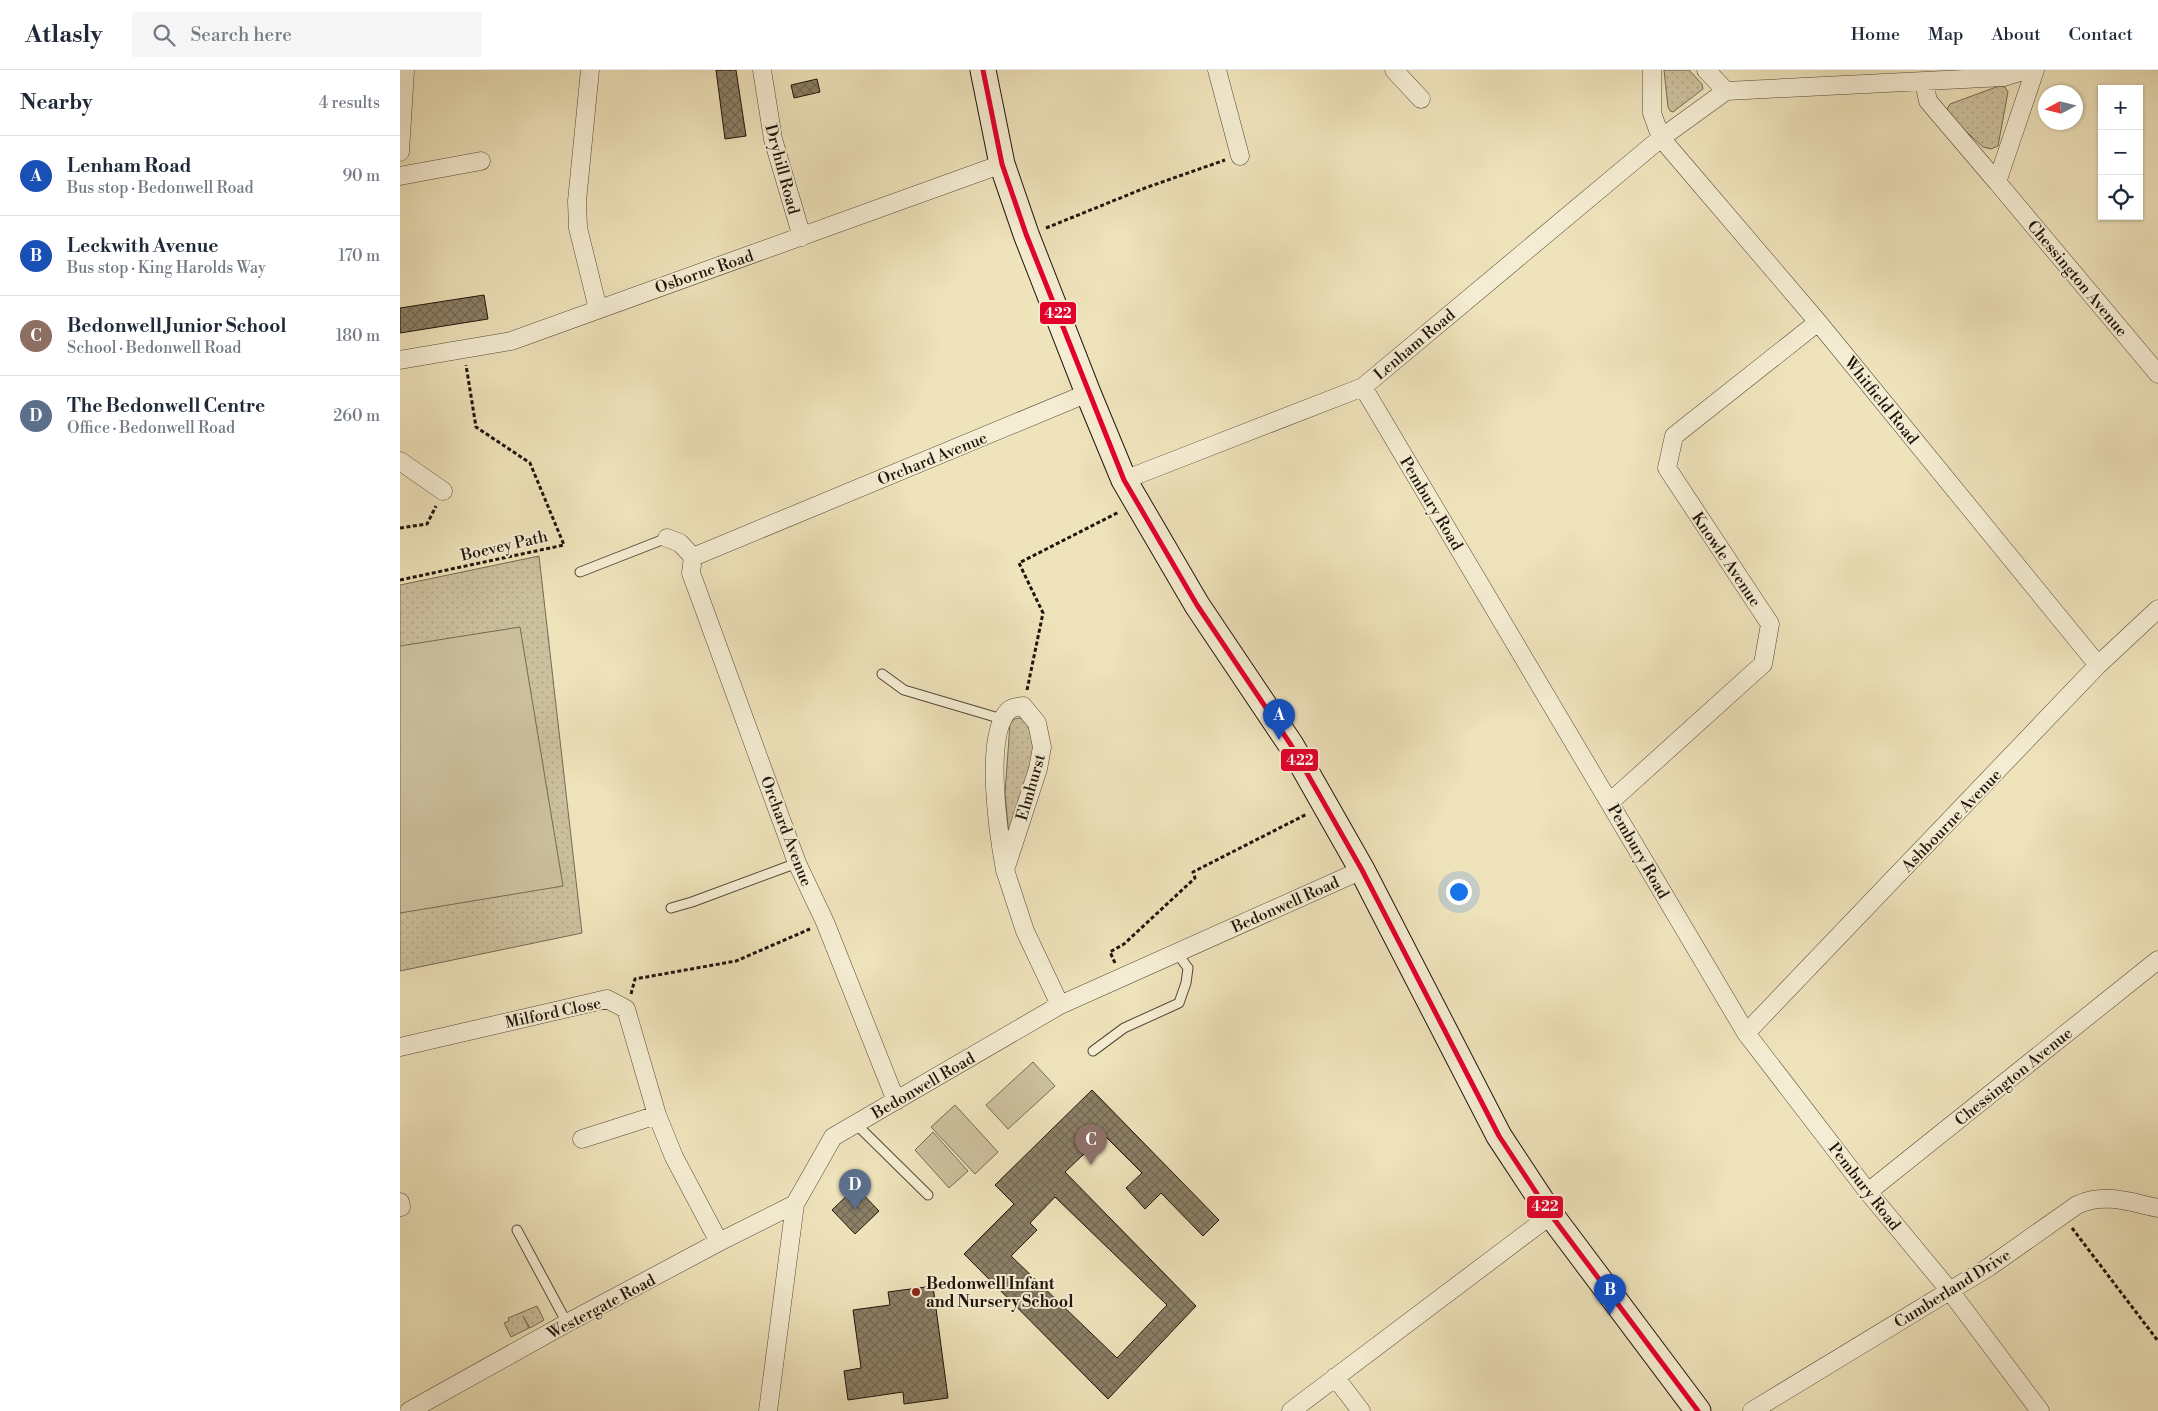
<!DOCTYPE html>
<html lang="en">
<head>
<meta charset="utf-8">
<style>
  :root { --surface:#fff; --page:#f6f6f7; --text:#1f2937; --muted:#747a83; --line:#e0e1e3; --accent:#111827 }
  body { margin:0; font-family:"Libre Bodoni",serif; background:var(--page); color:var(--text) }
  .controls { position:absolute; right:15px; top:15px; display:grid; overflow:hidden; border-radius:0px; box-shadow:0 1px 4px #0004 }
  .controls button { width:45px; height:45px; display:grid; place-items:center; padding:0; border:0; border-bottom:1px solid var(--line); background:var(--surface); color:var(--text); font:25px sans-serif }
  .compass { position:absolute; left:1638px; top:15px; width:45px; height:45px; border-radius:50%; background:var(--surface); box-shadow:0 1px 4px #0004; rotate:263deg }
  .you { position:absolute; left:1058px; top:821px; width:18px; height:18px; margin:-12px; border:4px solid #fff; border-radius:50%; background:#1a73e8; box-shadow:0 0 0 8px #1a73e833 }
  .badge { display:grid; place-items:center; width:32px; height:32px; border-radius:50%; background:var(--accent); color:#fff; font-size:16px; font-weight:700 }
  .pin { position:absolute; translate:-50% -41px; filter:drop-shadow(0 1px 2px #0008) }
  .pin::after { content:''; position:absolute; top:26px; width:18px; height:15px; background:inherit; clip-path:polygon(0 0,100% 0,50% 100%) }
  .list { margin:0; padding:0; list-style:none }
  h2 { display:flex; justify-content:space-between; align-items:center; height:65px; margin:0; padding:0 20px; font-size:21px }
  h2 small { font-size:16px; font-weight:400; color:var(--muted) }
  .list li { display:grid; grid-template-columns:32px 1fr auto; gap:15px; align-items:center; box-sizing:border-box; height:80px; padding:0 20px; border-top:1px solid var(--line) }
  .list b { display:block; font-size:19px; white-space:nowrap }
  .list p { margin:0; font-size:16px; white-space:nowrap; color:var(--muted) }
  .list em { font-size:16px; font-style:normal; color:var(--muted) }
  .icon { flex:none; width:28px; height:28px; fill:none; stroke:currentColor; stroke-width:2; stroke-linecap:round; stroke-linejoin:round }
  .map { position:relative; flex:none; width:1758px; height:1341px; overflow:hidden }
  header { display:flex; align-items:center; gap:30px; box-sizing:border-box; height:70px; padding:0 25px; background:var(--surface); border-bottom:1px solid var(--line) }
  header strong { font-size:24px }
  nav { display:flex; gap:28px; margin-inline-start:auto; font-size:18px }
  .search { width:350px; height:45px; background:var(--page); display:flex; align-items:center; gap:12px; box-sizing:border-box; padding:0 18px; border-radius:0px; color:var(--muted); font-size:19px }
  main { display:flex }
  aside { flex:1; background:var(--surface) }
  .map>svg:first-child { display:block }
</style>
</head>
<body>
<header>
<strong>Atlasly</strong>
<div class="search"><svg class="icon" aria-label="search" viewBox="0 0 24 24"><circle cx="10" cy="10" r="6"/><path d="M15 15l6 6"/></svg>Search here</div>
<nav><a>Home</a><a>Map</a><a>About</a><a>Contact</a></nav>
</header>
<main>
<aside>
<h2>Nearby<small>4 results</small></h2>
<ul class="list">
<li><span class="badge" style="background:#1a4fb4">A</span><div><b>Lenham Road</b><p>Bus stop · Bedonwell Road</p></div><em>90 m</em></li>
<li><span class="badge" style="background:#1a4fb4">B</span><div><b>Leckwith Avenue</b><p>Bus stop · King Harolds Way</p></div><em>170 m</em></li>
<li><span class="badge" style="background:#8d6e63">C</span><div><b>Bedonwell Junior School</b><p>School · Bedonwell Road</p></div><em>180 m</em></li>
<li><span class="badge" style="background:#5c6f8a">D</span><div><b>The Bedonwell Centre</b><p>Office · Bedonwell Road</p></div><em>260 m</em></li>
</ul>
</aside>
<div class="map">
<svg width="1758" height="1341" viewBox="0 0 1758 1341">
  <defs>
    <pattern id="grass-dots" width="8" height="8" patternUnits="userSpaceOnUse" patternTransform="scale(1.25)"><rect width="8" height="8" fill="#ccc09d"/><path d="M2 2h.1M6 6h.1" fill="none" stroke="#afa486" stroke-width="1.8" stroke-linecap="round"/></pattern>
    <pattern id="building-cross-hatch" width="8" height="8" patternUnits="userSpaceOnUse" patternTransform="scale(1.25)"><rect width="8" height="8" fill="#8c8067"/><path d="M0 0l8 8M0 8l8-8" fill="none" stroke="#726853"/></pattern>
  </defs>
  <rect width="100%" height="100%" fill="#efe3bb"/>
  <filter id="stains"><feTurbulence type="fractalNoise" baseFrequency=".004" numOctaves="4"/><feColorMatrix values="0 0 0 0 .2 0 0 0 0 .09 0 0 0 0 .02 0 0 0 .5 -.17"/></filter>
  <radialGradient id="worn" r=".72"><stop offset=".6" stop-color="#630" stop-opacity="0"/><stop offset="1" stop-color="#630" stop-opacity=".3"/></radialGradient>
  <!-- grass -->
  <path fill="url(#grass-dots)" stroke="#766a54" d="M1264,0H1289L1302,14L1303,19L1273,42L1270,41L1268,37Z
    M1599,16L1605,17L1608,22L1598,76L1591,79L1583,77L1548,45L1547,39L1550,34Z
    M139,486L182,863L0,901V515Z
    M619,648L625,649L629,654L635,683L609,767L605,723L610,654L614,649Z
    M137,1236L144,1250L130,1258L123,1246L129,1258L111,1267L104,1253L109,1251L108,1248Z"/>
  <!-- garden -->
  <path fill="#ccc09d" stroke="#766a54" d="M120,557L163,816L0,843V576Z
    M633,992L655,1016L608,1059L586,1035Z
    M555,1035L598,1082L575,1104L531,1057Z
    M533,1062L568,1101L549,1118L515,1080Z"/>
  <!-- building -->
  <path fill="url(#building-cross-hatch)" stroke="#20150c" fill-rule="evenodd" d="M316,0H336L346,66L325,69Z
    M417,9L420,22L394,28L391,15Z
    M84,225L88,249L0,263V238Z
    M692,1020L819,1150L803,1166L761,1123L745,1139L726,1118L742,1103L704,1065L665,1102L796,1236L708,1329L564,1184L614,1134L595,1115ZM655,1127L767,1235L717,1288L611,1186L637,1160L630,1153Z
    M456,1117L479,1141L455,1164L432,1140Z
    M533,1216L548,1328L504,1334L503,1322L448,1330L444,1301L461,1298L453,1240L490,1235L488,1222Z"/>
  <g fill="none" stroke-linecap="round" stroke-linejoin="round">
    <defs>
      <path id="lane" d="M180,502L267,468
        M482,604L504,620L602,649
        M271,838L292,832L397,793
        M693,981L724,958L779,933L786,913L788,898L777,883
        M456,1054L528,1125
        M117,1160L167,1253"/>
      <path id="street" d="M190,0L177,131L178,158L198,239
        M362,0L373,69L402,167
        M817,0L840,86
        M994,0L1021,29
        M1252,0V43L1261,68L1418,252L1698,595
        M1306,0L1326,21L1604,7L1627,0
        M1635,0L1597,112L1758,304
        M1524,12L1528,31L1597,112
        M0,82L5,0
        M0,106L81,91
        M0,290L111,271L602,94
        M963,317L1346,963L1468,1122L1550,1221L1640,1341
        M0,391L43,421
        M724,410L963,317L1261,68L1326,21
        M267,468L280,473L293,487L291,503L397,793L425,852L496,1031
        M293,487L688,323
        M1210,732L1363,594L1370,554L1267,398L1274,366L1418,252
        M605,800C599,767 583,665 609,640C612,637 619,637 623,636L637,653L642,677L638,699L605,800L625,861L660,935
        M1346,963L1698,595L1758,539
        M0,977L207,929L226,939L257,1045L274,1087L319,1172
        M182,1069L257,1045
        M1468,1122L1758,890
        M0,1132L1,1137
        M935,1307L961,1341
        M9,1341L167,1253L319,1172L395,1134
        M368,1341L395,1134L433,1067L660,935L962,800
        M891,1341L1151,1145
        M1352,1341L1589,1197L1677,1135C1704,1122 1730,1132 1758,1138"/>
      <path id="secondary" d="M583,0L602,94L626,164L688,323L724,410L797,535L891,675L962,800L1099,1066L1151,1145L1298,1341"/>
    </defs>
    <!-- lane casing -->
    <use href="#lane" stroke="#544838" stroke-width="11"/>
    <!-- street casing -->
    <use href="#street" stroke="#544838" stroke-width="19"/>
    <!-- secondary casing -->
    <use href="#secondary" stroke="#20150c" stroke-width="27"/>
    <!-- path -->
    <path stroke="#20150c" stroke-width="3" stroke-dasharray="4 2.5" stroke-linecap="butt" d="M646,158L745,118L825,90
      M0,458L27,454L36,436
      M0,510L164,475L130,393L76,357L66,295
      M627,620L643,543L619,493L719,442
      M715,893L710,882L724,874L795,808L793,802L907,744
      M231,924L235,909L336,891L410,859
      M1672,1158L1758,1271"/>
    <!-- lane -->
    <use href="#lane" stroke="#f5edd3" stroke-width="9"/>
    <!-- street -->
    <use href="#street" stroke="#f5edd3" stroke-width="18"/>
    <!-- secondary -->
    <use href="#secondary" stroke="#f5edd3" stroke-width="25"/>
    <defs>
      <path id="bus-1" d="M583,0L602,94L626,164L724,410L797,535L891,675L962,800L1099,1066L1151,1145L1298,1341"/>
    </defs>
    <!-- bus-1 casing -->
    <use href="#bus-1" stroke="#f5edd3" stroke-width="9"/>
    <!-- bus-1 -->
    <use href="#bus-1" stroke="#e4002b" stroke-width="5"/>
  </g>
  <!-- markers -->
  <circle fill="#8f2418" stroke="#f5edd3" stroke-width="2" cx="516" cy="1222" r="5"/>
  <g text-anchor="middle" stroke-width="4" stroke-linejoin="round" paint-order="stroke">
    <!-- street labels -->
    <g font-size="16" fill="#20150c" stroke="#f5edd3">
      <text transform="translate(383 99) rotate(75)" y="6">Dryhill Road</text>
      <text transform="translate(304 201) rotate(-19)" y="6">Osborne Road</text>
      <text transform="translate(1678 208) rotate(50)" y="6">Chessington Avenue</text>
      <text transform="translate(1014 274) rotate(-40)" y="6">Lenham Road</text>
      <text transform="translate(1482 330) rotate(51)" y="6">Whitfield Road</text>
      <text transform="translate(532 388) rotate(-22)" y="6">Orchard Avenue</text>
      <text transform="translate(1032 433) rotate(59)" y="6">Pembury Road</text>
      <text transform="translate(104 475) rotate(-13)" y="6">Boevey Path</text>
      <text transform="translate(1327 489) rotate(56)" y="6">Knowle Avenue</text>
      <text transform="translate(630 717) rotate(-74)" y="6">Elmhurst</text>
      <text transform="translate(1551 750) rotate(-46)" y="6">Ashbourne Avenue</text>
      <text transform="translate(387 761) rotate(69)" y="6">Orchard Avenue</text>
      <text transform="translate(1239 781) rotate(60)" y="6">Pembury Road</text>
      <text transform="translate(885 834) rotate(-24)" y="6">Bedonwell Road</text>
      <text transform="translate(153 942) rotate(-12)" y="6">Milford Close</text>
      <text transform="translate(1613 1006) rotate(-39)" y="6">Chessington Avenue</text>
      <text transform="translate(523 1015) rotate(-30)" y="6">Bedonwell Road</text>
      <text transform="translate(1465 1116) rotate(52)" y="6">Pembury Road</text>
      <text transform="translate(1552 1218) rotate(-32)" y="6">Cumberland Drive</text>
      <text transform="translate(201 1236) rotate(-28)" y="6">Westergate Road</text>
    </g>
    <!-- poi labels -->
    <g font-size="16" font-weight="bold" fill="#20150c" stroke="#f5edd3" text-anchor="start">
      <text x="526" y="1219">Bedonwell Infant<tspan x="526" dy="18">and Nursery School</tspan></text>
    </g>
  </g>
  <g stroke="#f5edd3" stroke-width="2">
    <rect x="639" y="231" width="38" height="24" rx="5" fill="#e4002b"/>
    <rect x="880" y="678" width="39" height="24" rx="5" fill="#e4002b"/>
    <rect x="1126" y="1125" width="38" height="24" rx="5" fill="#e4002b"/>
  </g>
  <g font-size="14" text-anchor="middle" font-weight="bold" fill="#fff">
    <text x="658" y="248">422</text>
    <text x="900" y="695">422</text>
    <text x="1145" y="1141">422</text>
  </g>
  <rect width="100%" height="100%" filter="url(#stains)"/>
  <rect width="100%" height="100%" fill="url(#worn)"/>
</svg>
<div class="controls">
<button>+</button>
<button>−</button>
<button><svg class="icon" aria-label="locate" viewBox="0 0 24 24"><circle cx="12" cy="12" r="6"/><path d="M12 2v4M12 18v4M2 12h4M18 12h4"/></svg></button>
</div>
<svg class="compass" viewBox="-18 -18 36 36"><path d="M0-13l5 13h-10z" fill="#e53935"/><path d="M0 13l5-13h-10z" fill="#747a83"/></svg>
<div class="you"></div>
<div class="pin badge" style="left:879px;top:670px;background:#1a4fb4">A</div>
<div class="pin badge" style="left:1210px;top:1245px;background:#1a4fb4">B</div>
<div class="pin badge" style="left:691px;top:1095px;background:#8d6e63">C</div>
<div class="pin badge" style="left:455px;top:1140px;background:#5c6f8a">D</div>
</div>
</main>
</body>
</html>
